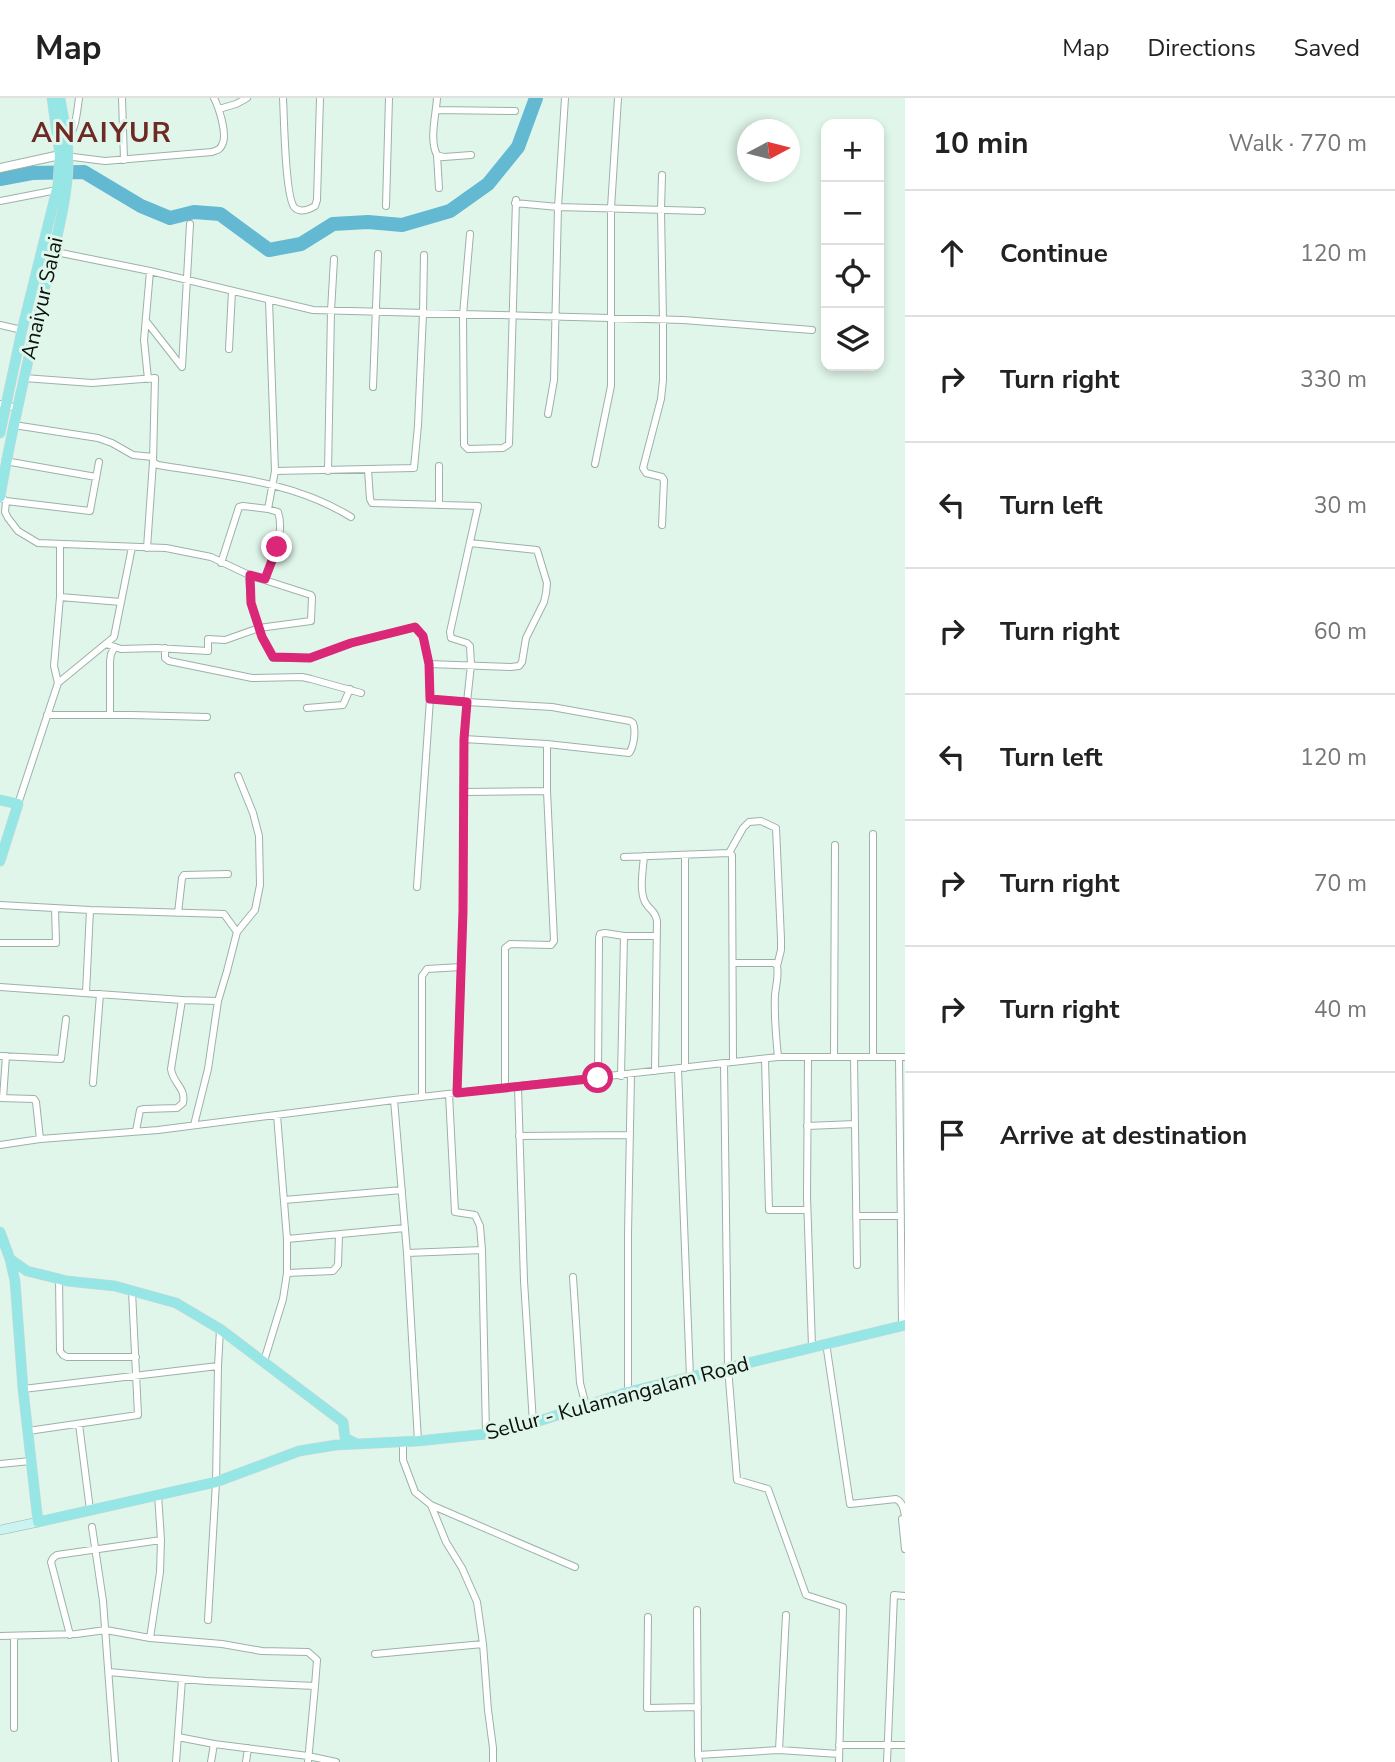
<!DOCTYPE html>
<html lang="en">
<head>
<meta charset="utf-8">
<style>
  :root { --surface:#fff; --page:#f2f2f2; --text:#222; --muted:#767676; --line:#e0e0e0 }
  body { margin:0; font-family:"Nunito Sans",sans-serif; background:var(--page); color:var(--text) }
  .controls { position:absolute; right:21px; top:21px; display:grid; overflow:hidden; border-radius:14px; box-shadow:0 4px 10px #0003 }
  .controls button { width:63px; height:63px; display:grid; place-items:center; padding:0; border:0; border-bottom:2px solid var(--line); background:var(--surface); color:var(--text); font:35px sans-serif }
  .compass { position:absolute; left:737px; top:21px; width:63px; height:63px; border-radius:50%; background:var(--surface); box-shadow:0 4px 10px #0003; rotate:83deg }
  .stop { position:absolute; width:21px; height:21px; margin:-16px; border:5px solid #db2777; border-radius:50%; background:#fff }
  .stop.end { background:#db2777; border-color:#fff; box-shadow:0 2px 7px #0008 }
  .list { margin:0; padding:0; list-style:none }
  h2 { display:flex; justify-content:space-between; align-items:center; height:91px; margin:0; padding:0 28px; font-size:30px }
  h2 small { font-size:23px; font-weight:400; color:var(--muted) }
  .list li { display:grid; grid-template-columns:46px 1fr auto; gap:21px; align-items:center; box-sizing:border-box; height:126px; padding:0 28px; border-top:2px solid var(--line) }
  .list b { display:block; font-size:26px; white-space:nowrap }
  .list em { font-size:23px; font-style:normal; color:var(--muted) }
  .icon { flex:none; width:38px; height:38px; fill:none; stroke:currentColor; stroke-width:2; stroke-linecap:round; stroke-linejoin:round }
  .map { position:relative; flex:none; width:905px; height:1664px; overflow:hidden }
  header { display:flex; align-items:center; gap:42px; box-sizing:border-box; height:98px; padding:0 35px; background:var(--surface); border-bottom:2px solid var(--line) }
  header strong { font-size:33px }
  nav { display:flex; gap:38px; margin-inline-start:auto; font-size:24px }
  main { display:flex }
  aside { flex:1; background:var(--surface) }
  .map>svg:first-child { display:block }
</style>
</head>
<body>
<header>
<strong>Map</strong>
<nav><a>Map</a><a>Directions</a><a>Saved</a></nav>
</header>
<main>
<div class="map">
<svg width="905" height="1664" viewBox="0 0 905 1664">
  <rect width="100%" height="100%" fill="#e0f6eb"/>
  <g fill="none" stroke-linecap="round" stroke-linejoin="round">
    <!-- river -->
    <path stroke="#63b8d2" stroke-width="14" d="M0,81L32,75L84,74L141,108L170,120L194,114L220,116L269,152L301,146L333,126L368,124L402,127L450,113L488,86L518,49L536,0"/>
    <defs>
      <path id="minor" d="M122,0L124,62
        M283,0C284,16 285,102 295,110C301,115 310,111 315,108L317,102L320,0
        M437,0C436,17 429,42 437,57L444,59L471,57
        M219,11L236,6L247,0
        M436,12L515,13
        M67,43C76,31 77,14 79,0
        M437,57L439,90
        M65,58L105,63L212,54C217,52 220,52 222,47C228,37 219,10 214,0
        M0,103L57,92
        M515,105L558,109L702,113
        M386,108L389,0
        M470,136L463,217L464,347L468,351L503,350L509,346L516,102
        M51,153L150,173L313,212L683,222L812,232
        M146,223L182,269L190,126
        M0,227L22,232
        M229,251L232,193
        M24,280L92,285L155,280L153,364L147,450
        M148,281L144,242L150,173
        M373,289L378,156
        M0,306L18,310
        M548,316L554,282L558,109L565,0
        M14,327L98,340L112,345L133,357L153,359
        M5,363L96,379
        M153,364L158,367C224,378 293,383 351,419
        M595,366L611,288V110L618,0
        M368,372L370,401L372,405L478,408L450,534L451,540L467,545L470,548L471,567L467,604L552,609L630,623L633,625C636,632 634,649 629,655L547,646L464,641
        M275,373L414,370L418,327L423,216L424,157
        M328,373L331,213L334,161
        M0,399L6,403L5,414L8,420L18,433L38,445L166,450L211,459L249,477L251,505L262,539L273,560H310L351,545L415,529L423,538L429,566L430,601L467,604L464,641L463,813L457,995
        M6,403L90,413L99,364
        M439,406V368
        M662,427L664,382L662,379L646,375L643,370L661,301L663,282V222L661,112L662,77
        M221,465L239,409L243,408L268,411L275,373L269,202
        M265,481C273,462 285,434 278,414L268,411
        M60,499L121,504
        M106,546L121,551L156,550L208,553V541L225,542L259,530L311,523L312,499L311,497L249,477
        M165,550V560L169,563L252,580L302,579L311,581L361,595
        M429,566L511,569L519,568L522,564L526,540L544,504L546,495L547,485L537,452L470,445
        M58,585L54,568L60,499V446
        M307,610L343,607L350,591
        M47,617H132L207,619
        M110,617V563L111,556L115,549
        M464,694L547,693
        M18,706L58,585L114,539L132,449
        M729,755L743,730L749,724L761,723L776,730L781,841V852L777,868
        M685,757V970
        M644,758C643,772 639,792 645,804C650,813 655,812 657,823L655,973
        M624,759L729,755L732,757L733,964
        M417,789L430,601
        M0,807L90,812L224,816L237,834
        M178,815L182,780L184,777L228,776
        M0,845H56L55,810
        M733,865H774L777,868C779,878 776,887 775,897C774,917 776,939 778,959
        M0,889L182,902L218,903
        M86,895L90,812
        M0,958L61,961L66,921
        M808,959L807,1098L812,1249
        M834,959L835,747
        M854,959L857,1167
        M873,959V736
        M899,959L902,1227
        M765,961L769,1112H807
        M724,965L728,1269L737,1382L768,1391L806,1497L843,1509L839,1664
        M678,971L690,1279
        M621,978L624,838H657
        M598,980L599,840L600,836L605,835L624,838
        M93,985L100,896
        M518,989L524,1183L533,1325
        M505,990V850L510,846L551,847L554,843L547,693V646
        M449,996L455,1114L475,1117L480,1128L482,1152
        M422,999V878L427,871L461,869
        M0,1000L34,1001L36,1004L40,1041
        M3,1000L6,958
        M394,1002L778,959H905
        M194,1027L208,971L218,903L227,873L237,834L255,812L260,787L259,738L253,715L238,678
        M807,1028L855,1026
        M136,1033L140,1012L144,1011L177,1010L183,1005C186,989 173,986 171,971L182,902
        M519,1038L630,1037
        M0,1047L40,1041L158,1032L394,1002L407,1155L418,1343
        M284,1102L402,1092
        M856,1118H901
        M287,1141L405,1130
        M407,1155L482,1152L486,1336
        M287,1175L333,1173L338,1167L339,1137
        M573,1179L580,1285L586,1308
        M59,1181L60,1253L63,1257L67,1259H136
        M826,1245L850,1406L896,1401C903,1404 904,1412 905,1419
        M264,1263L283,1201L287,1175V1141L277,1017
        M23,1291L218,1268
        M628,1294V1135L631,977
        M79,1326L90,1412
        M28,1333L138,1317L132,1193
        M403,1343V1362L415,1394L431,1407L446,1444L462,1470L477,1504L483,1546L488,1612L493,1650V1664
        M0,1366L31,1363
        M431,1407L575,1469
        M905,1421H902L905,1451
        M92,1429L103,1503L115,1664
        M697,1512L698,1657
        M648,1519L647,1610L698,1609
        M208,1522L216,1384L218,1268L220,1231
        M70,1537L51,1464L53,1460L57,1457L161,1442
        M0,1538L76,1536L106,1532L150,1540L222,1546L262,1553L308,1554L317,1562L315,1588
        M150,1540L160,1474L161,1442L158,1396
        M375,1556L483,1546
        M109,1574L206,1583L315,1588L308,1664
        M14,1630V1538
        M178,1639L214,1646
        M839,1647H905
        M779,1652L839,1656
        M176,1664L182,1581
        M211,1664L214,1646L308,1658L336,1664
        M246,1664L248,1650
        M699,1664L698,1657L779,1652L786,1517
        M887,1664L894,1497L905,1498"/>
      <path id="tertiary" d="M0,70L60,57"/>
      <path id="secondary" d="M0,1432L38,1424"/>
      <path id="primary" d="M0,335L22,232L58,87L60,57L52,0
        M0,399C12,327 30,256 46,184C55,145 69,99 68,58C68,39 63,19 60,0
        M0,702L18,706L0,763
        M0,1134L10,1161L15,1183L23,1291L38,1424L216,1384L299,1353L336,1347L418,1343L486,1336L533,1325L628,1294L905,1227
        M10,1161L27,1173L67,1183L115,1188L176,1205L220,1231L343,1324L345,1340L355,1345"/>
    </defs>
    <!-- minor casing -->
    <use href="#minor" stroke="#9db1a8" stroke-width="8"/>
    <!-- tertiary casing -->
    <use href="#tertiary" stroke="#9db1a8" stroke-width="10"/>
    <!-- secondary casing -->
    <use href="#secondary" stroke="#9db1a8" stroke-width="10"/>
    <!-- primary casing -->
    <use href="#primary" stroke="#d8d9d9" stroke-width="11"/>
    <!-- minor -->
    <use href="#minor" stroke="#fff" stroke-width="6"/>
    <!-- tertiary -->
    <use href="#tertiary" stroke="#fff" stroke-width="8"/>
    <!-- secondary -->
    <use href="#secondary" stroke="#caf3f2" stroke-width="9"/>
    <!-- primary -->
    <use href="#primary" stroke="#95e6e5" stroke-width="10"/>
  </g>
  <g fill="none" stroke-linecap="round" stroke-linejoin="round">
    <!-- route -->
    <path stroke="#db2777" stroke-width="9" d="M277,449L265,481L250,477L251,505L262,539L273,559L310,560L351,545L415,529L423,538L429,566L430,601L467,604L464,641L463,813L457,995L598,980"/>
  </g>
  <g text-anchor="middle" stroke-width="6" stroke-linejoin="round" paint-order="stroke">
    <!-- street labels -->
    <g font-size="21" fill="#0b130f" stroke="#e0f6eb">
      <text transform="translate(42 200) rotate(-77)" y="7">Anaiyur Salai</text>
      <text transform="translate(617 1300) rotate(-15)" y="7">Sellur - Kulamangalam Road</text>
    </g>
    <!-- district labels -->
    <g font-size="28" font-weight="bold" letter-spacing="2" fill="#6f2925" stroke="#e0f6eb">
      <text x="102" y="44">ANAIYUR</text>
    </g>
  </g>
</svg>
<div class="controls">
<button>+</button>
<button>−</button>
<button><svg class="icon" aria-label="locate" viewBox="0 0 24 24"><circle cx="12" cy="12" r="6"/><path d="M12 2v4M12 18v4M2 12h4M18 12h4"/></svg></button>
<button><svg class="icon" aria-label="layers" viewBox="0 0 24 24"><path d="M12 4l9 5-9 5-9-5zM3 14l9 5 9-5"/></svg></button>
</div>
<svg class="compass" viewBox="-18 -18 36 36"><path d="M0-13l5 13h-10z" fill="#e53935"/><path d="M0 13l5-13h-10z" fill="#767676"/></svg>
<div class="stop" style="left:598px;top:980px"></div>
<div class="stop end" style="left:277px;top:449px"></div>
</div>
<aside>
<h2>10 min<small>Walk · 770 m</small></h2>
<ul class="list">
<li><svg class="icon" aria-label="ahead" viewBox="0 0 24 24"><path d="M12 20V5M6 11l6-6 6 6"/></svg><div><b>Continue</b></div><em>120 m</em></li>
<li><svg class="icon" aria-label="right" viewBox="0 0 24 24"><path d="M7 20v-9h11M14 6l5 5-5 5"/></svg><div><b>Turn right</b></div><em>330 m</em></li>
<li><svg class="icon" aria-label="left" viewBox="0 0 24 24"><path d="M17 20v-9H6M10 6l-5 5 5 5"/></svg><div><b>Turn left</b></div><em>30 m</em></li>
<li><svg class="icon" aria-label="right" viewBox="0 0 24 24"><path d="M7 20v-9h11M14 6l5 5-5 5"/></svg><div><b>Turn right</b></div><em>60 m</em></li>
<li><svg class="icon" aria-label="left" viewBox="0 0 24 24"><path d="M17 20v-9H6M10 6l-5 5 5 5"/></svg><div><b>Turn left</b></div><em>120 m</em></li>
<li><svg class="icon" aria-label="right" viewBox="0 0 24 24"><path d="M7 20v-9h11M14 6l5 5-5 5"/></svg><div><b>Turn right</b></div><em>70 m</em></li>
<li><svg class="icon" aria-label="right" viewBox="0 0 24 24"><path d="M7 20v-9h11M14 6l5 5-5 5"/></svg><div><b>Turn right</b></div><em>40 m</em></li>
<li><svg class="icon" aria-label="arrive" viewBox="0 0 24 24"><path d="M6 21V4h12l-3 4 3 4H6"/></svg><div><b>Arrive at destination</b></div></li>
</ul>
</aside>
</main>
</body>
</html>
